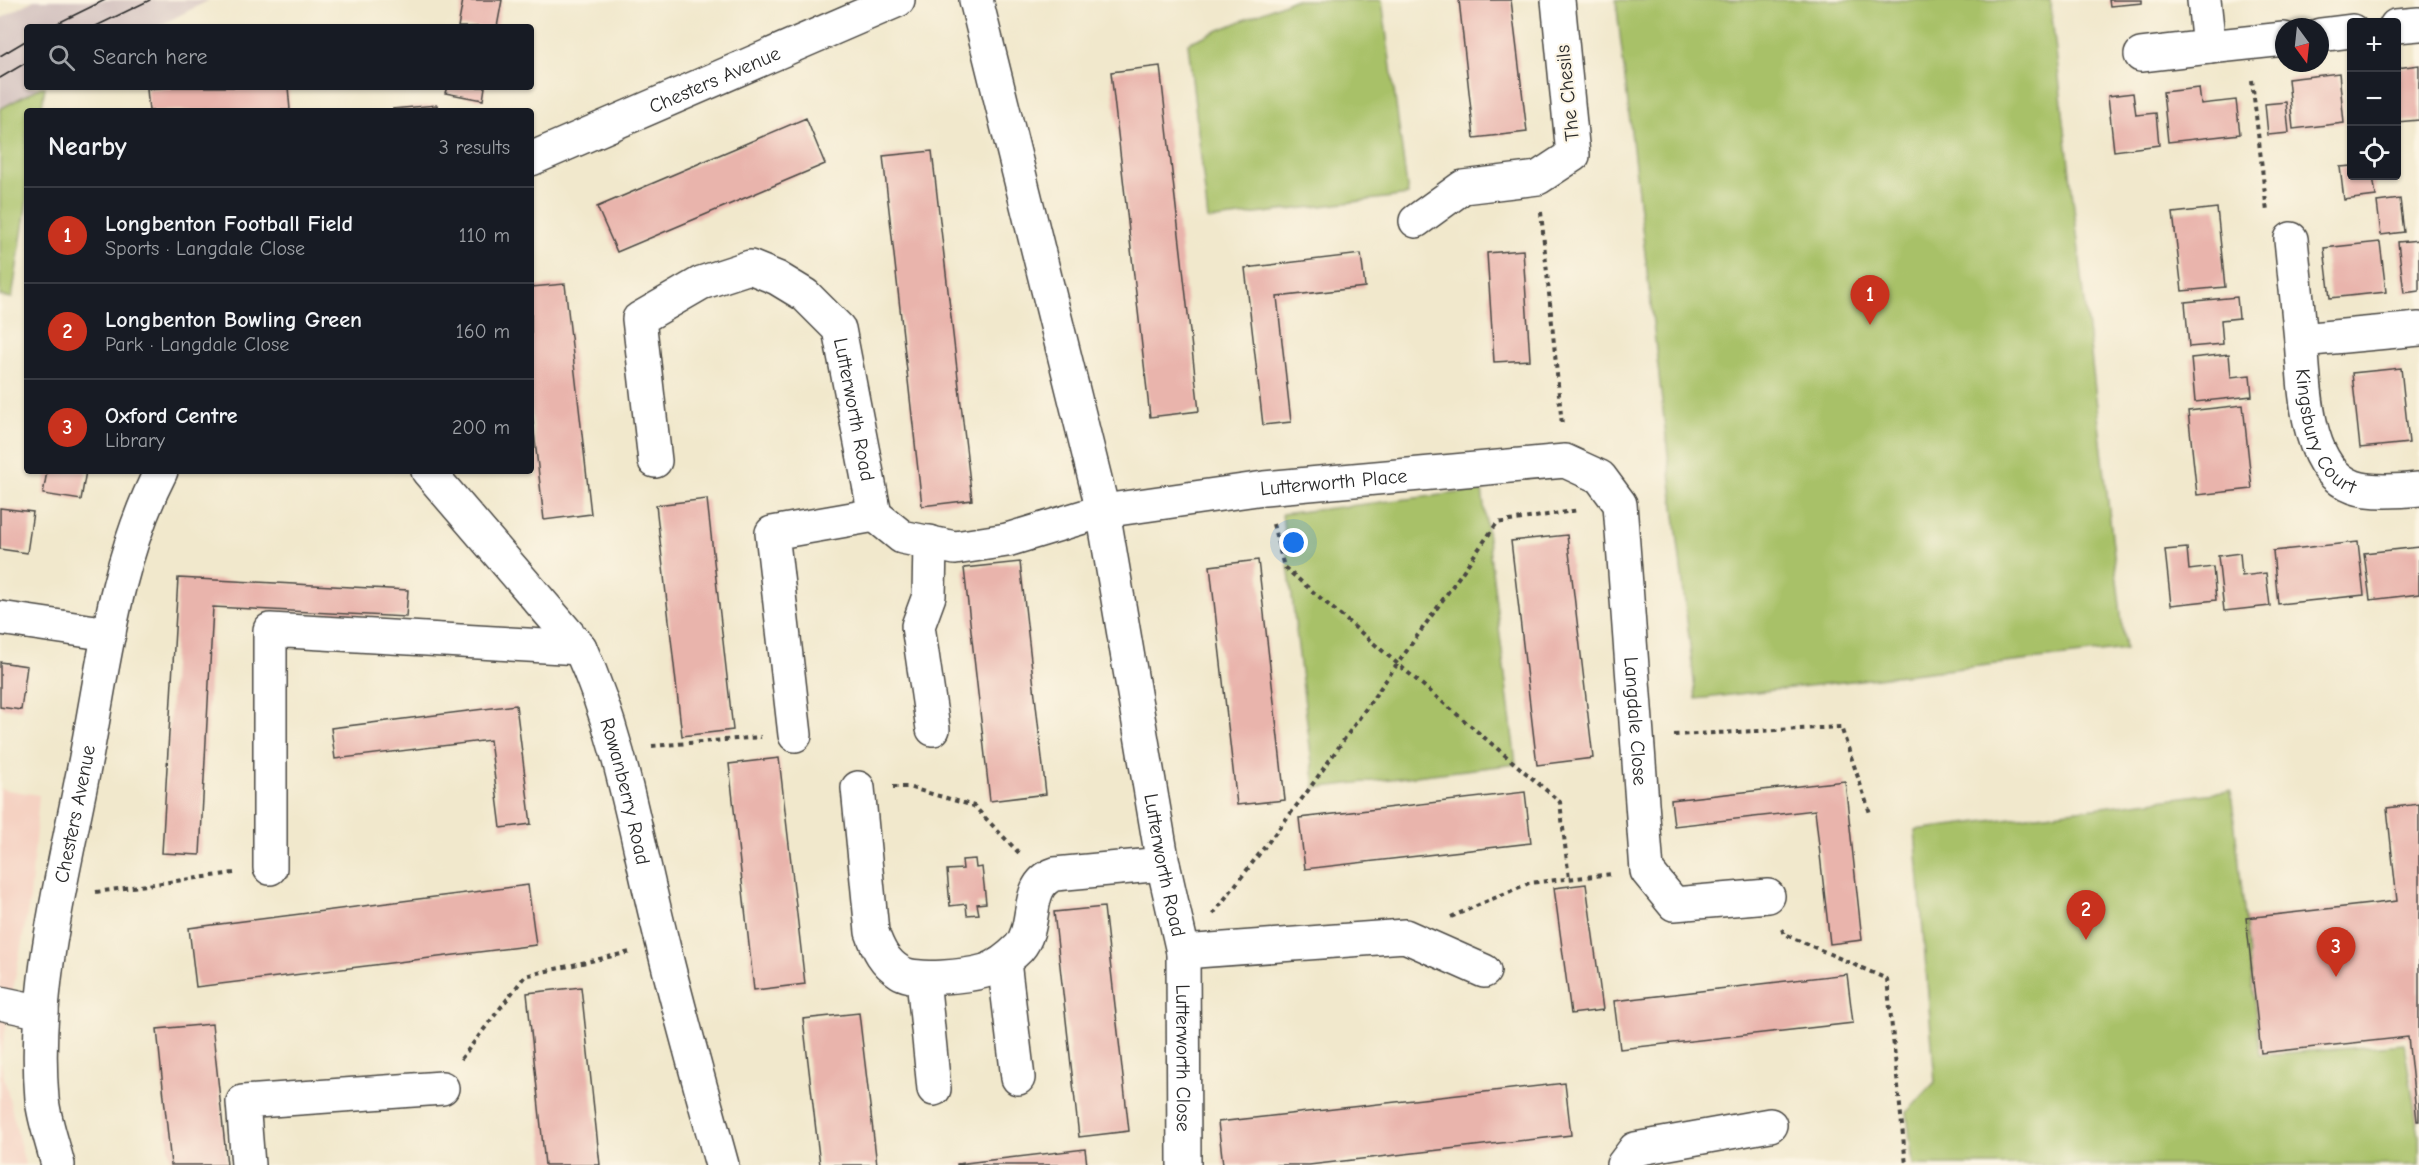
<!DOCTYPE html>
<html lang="en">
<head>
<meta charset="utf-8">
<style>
  :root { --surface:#171b24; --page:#242831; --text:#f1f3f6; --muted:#9ea1a6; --line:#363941; --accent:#c8321e }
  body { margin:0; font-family:"Comic Neue",sans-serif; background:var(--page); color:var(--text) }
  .controls { position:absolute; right:18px; top:18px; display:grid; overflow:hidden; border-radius:6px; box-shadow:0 2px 4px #0004 }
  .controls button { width:54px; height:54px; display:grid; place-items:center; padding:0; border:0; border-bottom:2px solid var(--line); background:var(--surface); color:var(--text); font:30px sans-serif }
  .compass { position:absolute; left:2275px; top:18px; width:54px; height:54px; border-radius:50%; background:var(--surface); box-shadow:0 2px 4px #0004; rotate:165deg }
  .you { position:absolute; left:1294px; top:543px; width:21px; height:21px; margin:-15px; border:4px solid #fff; border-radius:50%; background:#1a73e8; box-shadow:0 0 0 9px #1a73e833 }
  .badge { display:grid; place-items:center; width:39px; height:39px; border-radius:50%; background:var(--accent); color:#fff; font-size:20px; font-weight:700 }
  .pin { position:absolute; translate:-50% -50px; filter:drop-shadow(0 2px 3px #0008) }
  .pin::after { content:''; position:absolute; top:32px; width:21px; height:18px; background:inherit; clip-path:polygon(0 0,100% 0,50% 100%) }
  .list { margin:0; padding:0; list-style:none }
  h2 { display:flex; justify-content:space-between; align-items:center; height:78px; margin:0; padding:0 24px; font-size:26px }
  h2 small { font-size:20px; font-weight:400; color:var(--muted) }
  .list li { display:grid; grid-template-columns:39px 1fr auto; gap:18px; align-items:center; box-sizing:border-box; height:96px; padding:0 24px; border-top:2px solid var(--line) }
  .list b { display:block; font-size:22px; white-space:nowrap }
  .list p { margin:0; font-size:20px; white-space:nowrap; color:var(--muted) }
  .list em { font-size:20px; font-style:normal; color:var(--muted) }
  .icon { flex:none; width:33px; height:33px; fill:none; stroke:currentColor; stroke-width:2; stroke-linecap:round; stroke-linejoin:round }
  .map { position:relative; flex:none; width:2419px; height:1165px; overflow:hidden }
  .search { position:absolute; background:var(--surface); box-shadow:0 2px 4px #0004; left:24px; top:24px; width:510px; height:66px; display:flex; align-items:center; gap:15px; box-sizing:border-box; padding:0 21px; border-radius:6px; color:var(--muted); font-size:22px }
  .panel { position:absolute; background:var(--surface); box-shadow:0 2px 4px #0004; left:24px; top:108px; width:510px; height:366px; border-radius:6px }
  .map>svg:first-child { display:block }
</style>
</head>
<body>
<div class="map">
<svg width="2419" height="1165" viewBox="0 0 2419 1165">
  <rect width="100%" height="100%" fill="#fcf5e5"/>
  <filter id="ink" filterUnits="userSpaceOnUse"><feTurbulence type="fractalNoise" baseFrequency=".0167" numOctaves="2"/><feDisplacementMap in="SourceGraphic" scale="12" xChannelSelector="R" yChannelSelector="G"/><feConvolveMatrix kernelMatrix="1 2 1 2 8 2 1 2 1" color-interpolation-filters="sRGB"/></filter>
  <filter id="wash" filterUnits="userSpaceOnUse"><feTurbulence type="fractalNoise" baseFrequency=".008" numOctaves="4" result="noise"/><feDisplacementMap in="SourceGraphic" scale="24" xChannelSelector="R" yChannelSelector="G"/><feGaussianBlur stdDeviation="1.35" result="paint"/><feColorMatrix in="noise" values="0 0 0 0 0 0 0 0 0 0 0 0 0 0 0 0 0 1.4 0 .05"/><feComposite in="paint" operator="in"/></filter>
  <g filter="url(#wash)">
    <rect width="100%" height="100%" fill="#f1e8cc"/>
    <!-- built -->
    <path fill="#f5d2c2" d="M0,789L39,795L30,898L0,1060L25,1165H0Z"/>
    <!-- industrial -->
    <path fill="#d1bfbd" d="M34,0H209L157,27H27V87H41L0,109V19Z"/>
    <!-- green -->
    <path fill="#a8c168" stroke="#6a764a" stroke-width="1.5" d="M1292,0H1382L1408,195L1208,220L1188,43Z
      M1616,0H2050L2125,649L1696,699Z
      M41,87H45L41,111H27V201L12,298L0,296V109Z
      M1482,490L1516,764L1315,788L1282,514Z
      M2231,791L2260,1055L2404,1044L2419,1136V1165H1913L1907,1112L1935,1082L1915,830Z"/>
    <g id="blocks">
      <!-- building -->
      <path fill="#e9b4ac" d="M463,0H502L497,27H458Z
        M1459,0H1511L1527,132L1474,138Z
        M2109,0H2142V3L2110,6Z
        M2419,65V120L2397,122V68Z
        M1160,66L1199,411L1150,417L1111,72Z
        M2339,73L2344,123L2293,129L2288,79Z
        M171,87H288L290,110L149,111L147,89Z
        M447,87H485L483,100L445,93Z
        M2199,88L2201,104L2236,100L2240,134L2168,142L2163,92Z
        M2133,93L2136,115L2156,113L2159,145L2114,151L2108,96Z
        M2286,102L2289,133L2268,135L2265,104Z
        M437,105L438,111H394L393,109Z
        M806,118L825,164L617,252L597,207Z
        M932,151L972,500L922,506L883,156Z
        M2352,166V176H2373L2376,196L2344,200L2340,167Z
        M2400,199L2404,232L2381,235L2377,202Z
        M2217,208L2225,287L2182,291L2173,213Z
        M2419,240V291L2404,293L2398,242Z
        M2380,242L2386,292L2330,298L2324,248Z
        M1523,250L1530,360L1494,362L1487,253Z
        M1361,254L1365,287L1277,297L1291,422L1263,425L1245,268Z
        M565,284L591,514L544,520L531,405V287Z
        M2237,297L2239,318L2221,320L2223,344L2189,347L2185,302Z
        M2229,354L2231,377L2250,375L2252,396L2195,402L2191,358Z
        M2401,368L2409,443L2360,448L2352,373Z
        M2243,405L2252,489L2197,495L2188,411Z
        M47,471H86L81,500L43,494Z
        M707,499L733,730L682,736L656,505Z
        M0,508L33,512L27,553L0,549Z
        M1567,535L1593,758L1537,765L1511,541Z
        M2358,542L2364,595L2278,604L2273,551Z
        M2419,547V594L2370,600L2364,553Z
        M2187,548L2189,570L2213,567L2216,600L2171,605L2165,550Z
        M2240,553L2242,576L2266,573L2270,606L2224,611L2218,556Z
        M1258,560L1285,800L1237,805L1210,566Z
        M1020,562L1046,794L990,801L964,568Z
        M178,578L408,590L406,617L213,607L200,855L162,853Z
        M0,662L27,666L21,710L0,707Z
        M516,705L531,824L501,828L490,740L335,759L331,728Z
        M779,758L805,984L754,990L729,764Z
        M1845,781L1862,940L1830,944L1815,810L1674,826L1671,800Z
        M1525,792L1531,843L1305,869L1299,818Z
        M2419,804V1121H2417L2408,1037L2261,1053L2246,918L2397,901L2387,808Z
        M975,859L976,868L982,867L986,903L977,904L979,914L967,915L966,904L950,906L947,870L963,869L962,860Z
        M1586,884L1603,1010L1571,1014L1554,888Z
        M528,885L536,945L196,987L189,928Z
        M1104,907L1129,1131L1079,1137L1054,912Z
        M1847,974L1853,1023L1620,1049L1614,1001Z
        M581,987L600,1165H545L527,993Z
        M859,1013L877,1165H820L803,1019Z
        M212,1024L227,1165H171L157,1029Z
        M1565,1083L1571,1135L1309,1165H1223L1218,1122Z
        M1085,1149L1087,1165H957V1164Z"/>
    </g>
  </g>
  <g filter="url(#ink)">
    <use href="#blocks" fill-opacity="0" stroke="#494743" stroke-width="1.5"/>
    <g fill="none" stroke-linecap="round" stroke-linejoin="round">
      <defs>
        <g id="minor">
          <path id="s1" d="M976,0L1103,511L1163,864L1183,952L1405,936L1484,971"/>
          <path d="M2204,0L2209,47L2284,39"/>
          <path d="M2396,26L2419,24"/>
          <path d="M2320,35L2352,31"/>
          <path d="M2141,55L2209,47"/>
          <path id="s2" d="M531,159L898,0"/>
          <path d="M1416,221L1463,187L1538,178L1573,155L1558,0"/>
          <path d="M2291,239L2301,340"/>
          <path id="s3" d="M2419,329L2301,340C2305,384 2304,469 2354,487C2370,493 2402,491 2419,489"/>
          <path id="s4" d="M655,461L639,319L701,283L750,267L777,278L805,295L839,329L875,515L902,537L955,548L1007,540L1103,511L1264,488L1565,461L1600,477L1620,504L1647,871L1674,904L1768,896"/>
          <path id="s5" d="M428,471L580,648C623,744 637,844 663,945C681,1019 702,1092 722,1165"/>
          <path d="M930,542L929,596L918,626L933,729"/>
          <path d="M0,618L109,634"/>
          <path d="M795,735L772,533L875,515"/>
          <path d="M858,788L872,932C878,949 884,962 900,972C915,982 967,976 985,971C998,967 1010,957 1019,948C1039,925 1023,885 1055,874L1163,864"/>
          <path d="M270,868V630L580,648"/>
          <path id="s6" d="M1183,952L1184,1165"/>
          <path d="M1004,962L1018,1078"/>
          <path d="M923,978L934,1089"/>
          <path d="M0,1003L42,1012"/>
          <path id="s7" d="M58,1165C53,1144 44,1120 42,1099C32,982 66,866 87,752C105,656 116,559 161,471"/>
          <path d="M248,1165L243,1102L442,1088"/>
          <path d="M1623,1165L1635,1149L1770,1125"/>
        </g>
      </defs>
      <!-- minor casing -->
      <use href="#minor" stroke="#494743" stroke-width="36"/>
      <!-- path -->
      <path stroke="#494743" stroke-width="4" stroke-dasharray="4.5 4.5" stroke-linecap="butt" d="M2252,80L2267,212
        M1541,212L1562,425
        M1273,524L1284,567L1560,802L1569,879
        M1674,735L1841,727L1870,813
        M652,746L761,737
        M893,787H908L974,806L1021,855
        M96,892L234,873
        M1213,914L1307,792L1497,523L1579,510
        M1451,917L1529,883L1613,874
        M1782,929L1784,934L1887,979L1906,1165
        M461,1059L525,976L630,952"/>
      <!-- minor -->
      <use href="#minor" stroke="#fff" stroke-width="33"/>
      <!-- tram -->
      <path stroke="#2b2b2b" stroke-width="1.5" d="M50,27L105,0
        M94,27L150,0
        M0,56L27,40
        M0,78L27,62"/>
    </g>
  </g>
  <g text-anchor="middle" stroke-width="4.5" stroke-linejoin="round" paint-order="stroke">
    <!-- street labels -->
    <g font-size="20" fill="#2b2b2b" stroke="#fcf5e5">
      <text dy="7" stroke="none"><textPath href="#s2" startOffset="200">Chesters Avenue</textPath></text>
      <text transform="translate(1567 93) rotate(-96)" y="7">The Chesils</text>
      <text dy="7" stroke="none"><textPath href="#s4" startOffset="458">Lutterworth Road</textPath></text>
      <text dy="7" stroke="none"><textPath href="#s3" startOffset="216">Kingsbury Court</textPath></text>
      <text dy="7" stroke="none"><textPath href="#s4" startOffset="1040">Lutterworth Place</textPath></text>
      <text dy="7" stroke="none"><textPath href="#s4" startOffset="1562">Langdale Close</textPath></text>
      <text dy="7" stroke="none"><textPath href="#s5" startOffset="384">Rowanberry Road</textPath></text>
      <text dy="7" stroke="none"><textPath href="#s7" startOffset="356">Chesters Avenue</textPath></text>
      <text dy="7" stroke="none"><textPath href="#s1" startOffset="886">Lutterworth Road</textPath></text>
      <text dy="7" stroke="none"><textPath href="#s6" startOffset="106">Lutterworth Close</textPath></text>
    </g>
  </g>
</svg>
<div class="controls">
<button>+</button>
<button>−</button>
<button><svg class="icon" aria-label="locate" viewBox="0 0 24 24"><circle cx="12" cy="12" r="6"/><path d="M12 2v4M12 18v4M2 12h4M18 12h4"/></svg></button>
</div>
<svg class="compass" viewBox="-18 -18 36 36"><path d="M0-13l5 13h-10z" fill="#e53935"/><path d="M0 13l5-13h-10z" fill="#9ea1a6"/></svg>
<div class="you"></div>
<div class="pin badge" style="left:1870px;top:325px">1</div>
<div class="pin badge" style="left:2086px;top:940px">2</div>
<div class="pin badge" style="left:2336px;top:977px">3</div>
<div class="search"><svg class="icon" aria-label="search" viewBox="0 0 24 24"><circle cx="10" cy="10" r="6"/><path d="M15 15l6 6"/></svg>Search here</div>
<section class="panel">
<h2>Nearby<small>3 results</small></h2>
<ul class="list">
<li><span class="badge">1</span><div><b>Longbenton Football Field</b><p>Sports · Langdale Close</p></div><em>110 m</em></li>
<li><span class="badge">2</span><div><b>Longbenton Bowling Green</b><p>Park · Langdale Close</p></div><em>160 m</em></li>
<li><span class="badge">3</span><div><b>Oxford Centre</b><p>Library</p></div><em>200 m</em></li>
</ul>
</section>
</div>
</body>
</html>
